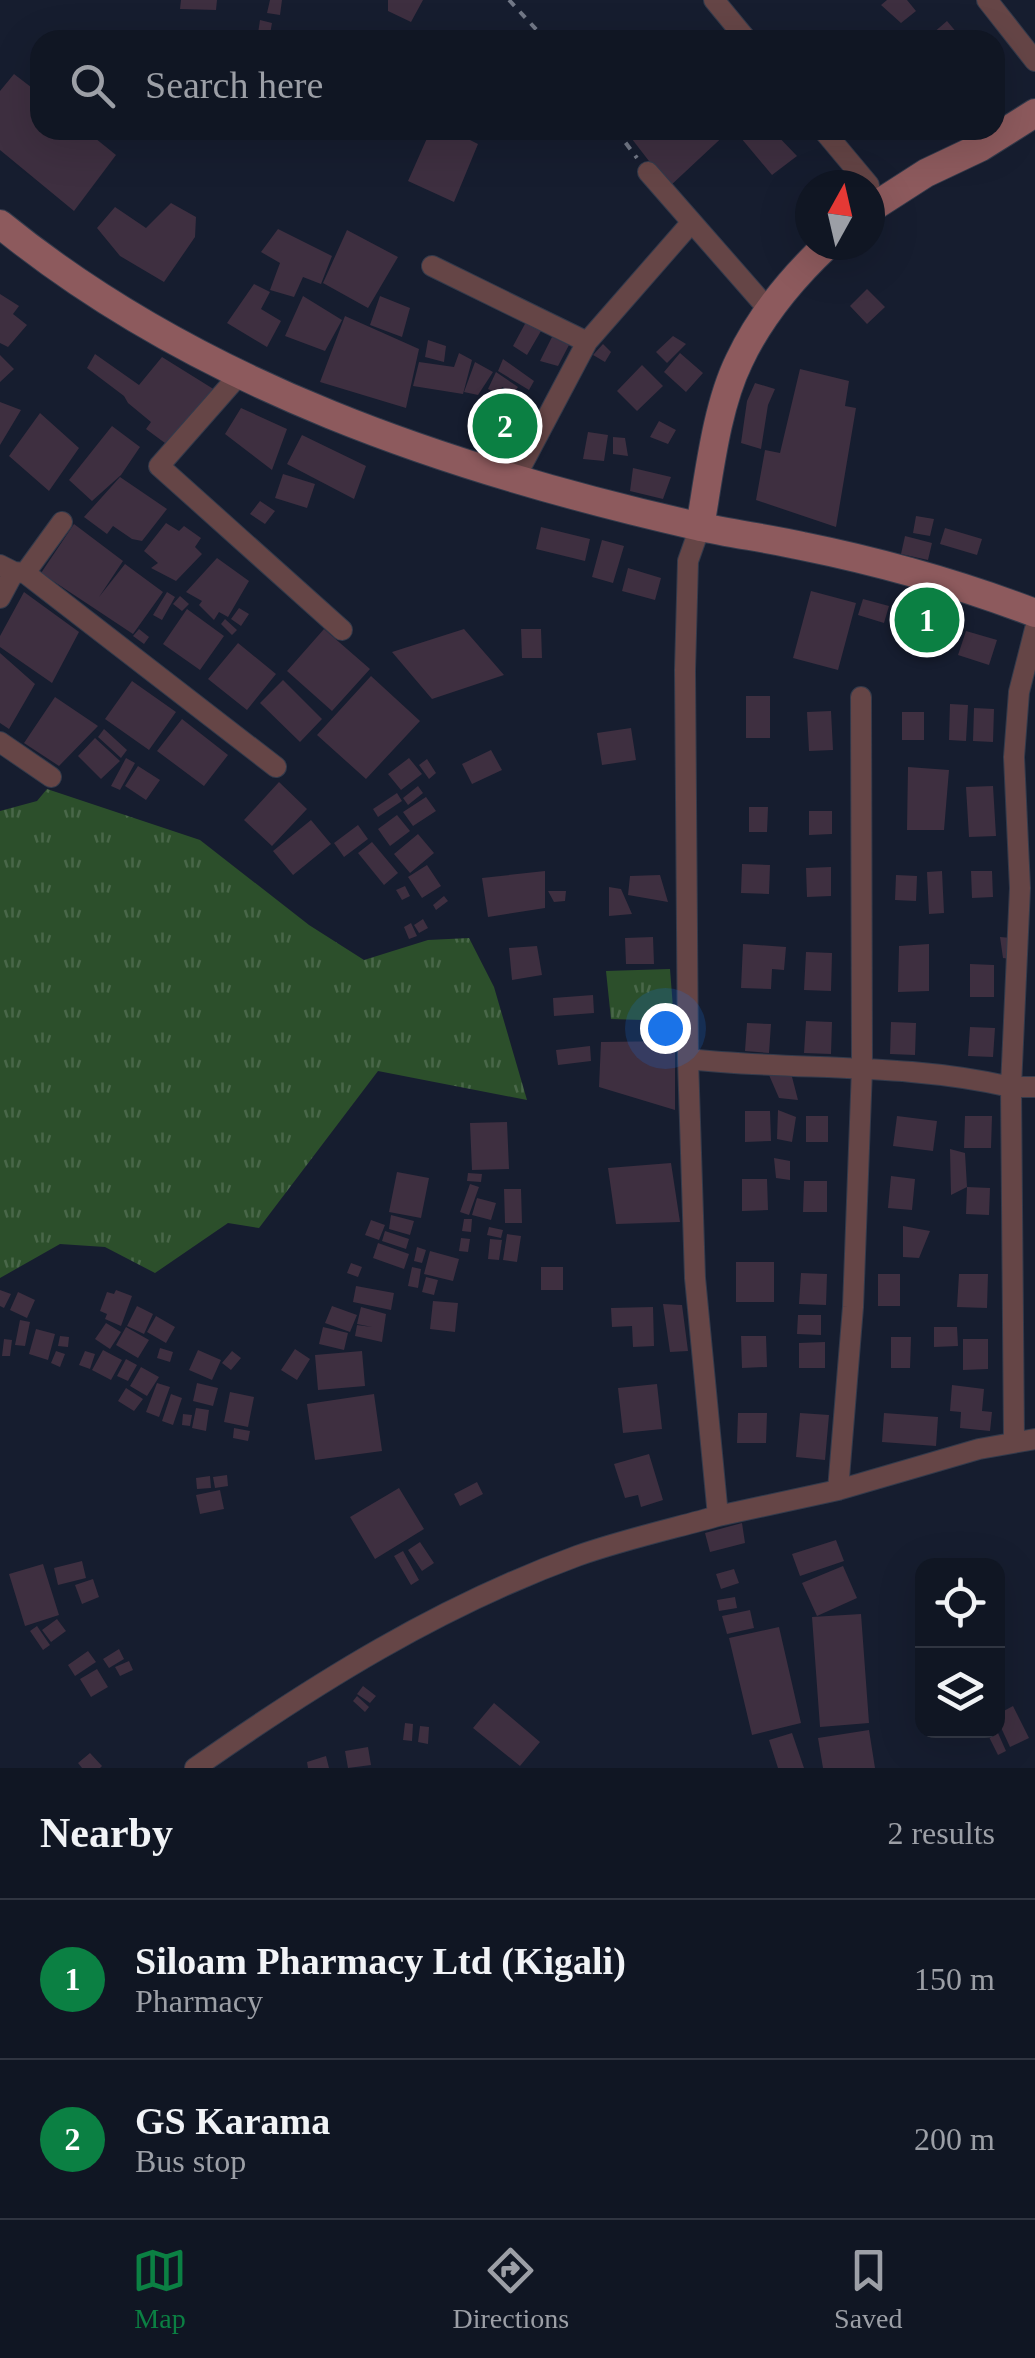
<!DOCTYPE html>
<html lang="en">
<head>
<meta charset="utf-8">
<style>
  :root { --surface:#101623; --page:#191f2b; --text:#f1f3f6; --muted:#9c9fa6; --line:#303541; --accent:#0b8043 }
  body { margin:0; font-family:"Times New Roman",serif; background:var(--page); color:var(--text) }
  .controls { position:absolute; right:30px; bottom:30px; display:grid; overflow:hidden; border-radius:20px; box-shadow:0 10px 40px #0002 }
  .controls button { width:90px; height:90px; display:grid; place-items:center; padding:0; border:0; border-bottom:2px solid var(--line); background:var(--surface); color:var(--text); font:50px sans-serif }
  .compass { position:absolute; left:795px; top:170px; width:90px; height:90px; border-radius:50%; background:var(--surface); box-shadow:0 10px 40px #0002; rotate:8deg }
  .you { position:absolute; left:665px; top:1028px; width:35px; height:35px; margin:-25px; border:8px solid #fff; border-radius:50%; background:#1a73e8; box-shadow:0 0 0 15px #1a73e833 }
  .badge { display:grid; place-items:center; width:65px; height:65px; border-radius:50%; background:var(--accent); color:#fff; font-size:32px; font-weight:700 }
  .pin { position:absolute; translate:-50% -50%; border:5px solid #fff; box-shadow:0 2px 10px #0006 }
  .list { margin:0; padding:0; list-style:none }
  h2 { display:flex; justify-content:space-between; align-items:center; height:130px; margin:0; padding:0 40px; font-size:42px }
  h2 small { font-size:32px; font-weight:400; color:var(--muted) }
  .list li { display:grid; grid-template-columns:65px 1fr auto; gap:30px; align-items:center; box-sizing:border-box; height:160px; padding:0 40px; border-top:2px solid var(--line) }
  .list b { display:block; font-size:38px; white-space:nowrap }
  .list p { margin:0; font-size:32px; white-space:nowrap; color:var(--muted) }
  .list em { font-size:32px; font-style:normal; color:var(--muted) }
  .icon { flex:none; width:55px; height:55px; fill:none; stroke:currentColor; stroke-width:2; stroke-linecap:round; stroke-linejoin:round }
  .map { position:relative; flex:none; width:1035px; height:1768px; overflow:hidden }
  .search { position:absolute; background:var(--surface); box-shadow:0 10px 40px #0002; left:30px; right:30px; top:30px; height:110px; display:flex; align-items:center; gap:25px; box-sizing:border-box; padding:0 35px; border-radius:30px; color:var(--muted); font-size:38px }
  .sheet { height:450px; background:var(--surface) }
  nav { display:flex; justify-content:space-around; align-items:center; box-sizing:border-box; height:140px; border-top:2px solid var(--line); background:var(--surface); font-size:28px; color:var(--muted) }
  nav a { display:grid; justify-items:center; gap:5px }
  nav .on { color:var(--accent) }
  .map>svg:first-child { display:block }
</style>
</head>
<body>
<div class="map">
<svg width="1035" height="1768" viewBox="0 0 1035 1768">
  <defs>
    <pattern id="grass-tufts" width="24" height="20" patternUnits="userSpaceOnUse" patternTransform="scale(2.5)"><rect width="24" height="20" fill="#2c4f2b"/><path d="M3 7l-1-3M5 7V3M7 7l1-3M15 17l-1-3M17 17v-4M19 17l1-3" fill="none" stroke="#496749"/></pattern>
  </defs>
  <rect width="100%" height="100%" fill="#161d2f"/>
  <!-- grass -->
  <path fill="url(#grass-tufts)" d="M47,789L200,840L309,925L364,960L428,940L469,938L494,987L527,1100L378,1071L259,1228L228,1223L155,1273L105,1247L60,1244L0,1278V811L37,801Z
    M670,969L674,1021L611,1019L606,971Z"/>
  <!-- building -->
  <path fill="#3e2f40" d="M181,0H217L216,10L180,9Z
    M270,0H282L280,15L267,13Z
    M388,0H423L411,22L388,11Z
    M887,0H907L916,11L901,23L881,5Z
    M260,20L272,23L269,40H257Z
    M947,21L963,40H925Z
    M14,74L40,94V130H85L116,155L74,211L0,150V91Z
    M437,130H450L478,144L454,202L408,181L428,136L434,139Z
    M625,130H730L669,187Z
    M748,130H772L797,156L772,175L741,138Z
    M171,203L196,217L195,237L164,282L120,256L97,228L115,207L146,228Z
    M278,229L332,256L321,284L303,277L294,297L270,290L280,263L261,252Z
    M347,230L398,257L368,308L323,283Z
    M254,284L270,292L261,309L281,321L267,347L227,323Z
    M867,289L885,307L867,324L850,306Z
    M0,294L19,306L13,314L27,325L8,347L0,343Z
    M303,296L342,320L325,351L285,336Z
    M380,296L410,308L402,337L370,325Z
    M345,316L419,349L406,408L320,382Z
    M526,322L541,331L527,355L513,346Z
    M673,336L686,344L667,363L656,352Z
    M552,337L569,345L558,366L540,361Z
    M428,340L446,346L444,362L425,357Z
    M603,344L611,352L605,362L593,355Z
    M459,353L472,360L463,394L413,386L419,362L454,367Z
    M680,353L703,373L686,392L664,372Z
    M95,354L139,385L162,357L215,390L169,446L146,429L151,422L128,403L124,396L87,368Z
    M0,355L14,369L0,382Z
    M503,359L534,381L529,390L498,371Z
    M475,362L493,372L478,395L464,392Z
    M642,365L663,386L637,411L617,391Z
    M800,369L849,381L845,406L856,408L836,527L756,500L765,450L780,453Z
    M496,372L518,387L514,393L502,387L499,394L488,389Z
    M755,383L775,389L768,405L761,449L741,443L747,401Z
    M0,402L21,410L0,445Z
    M241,408L287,429L272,470L225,434Z
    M40,413L79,448L49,491L9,456Z
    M659,421L676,430L668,444L650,437Z
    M112,426L140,447L121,475L92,501L69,480Z
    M588,432L608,435L604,461L583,459Z
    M302,435L366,466L354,499L287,464Z
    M613,437L625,438L628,456L613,454Z
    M633,468L671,477L663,499L630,491Z
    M283,474L315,484L307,508L275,498Z
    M120,477L167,509L142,541L132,539L113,526L107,534L84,517Z
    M260,501L275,511L265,524L250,514Z
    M916,516L934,519L930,536L913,533Z
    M166,523L179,531L184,526L201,538L195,547L202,554L176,581L151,568L158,563L144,551Z
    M74,524L123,561L99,597L125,564L163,592L133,634L41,573Z
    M541,527L590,539L585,561L536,549Z
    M945,528L982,539L977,555L940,544Z
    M905,536L932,543L928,560L901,554Z
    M602,540L624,546L613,583L592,577Z
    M217,558L249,581L228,617L219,612L214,620L199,605L202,601L186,592Z
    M628,568L661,578L655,600L622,591Z
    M811,591L856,603L838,670L793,658Z
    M24,592L79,632L52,683L0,647V636Z
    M167,592L175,597L162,620L153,615Z
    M180,596L189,604L182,611L173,604Z
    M863,599L889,606L884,623L858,615Z
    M239,608L249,614L241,626L231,619Z
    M187,609L224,636L200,670L163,644Z
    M225,619L237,630L232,635L221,624Z
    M914,619L942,626L936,650L908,643Z
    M139,629L149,637L144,644L133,636Z
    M324,629L370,669L332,711L287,671Z
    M464,629L504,675L432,699L392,652Z
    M521,629H541L542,658H522Z
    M966,631L997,640L989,665L958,655Z
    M238,643L276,674L247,710L208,679Z
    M0,653L35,684L9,729L0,723Z
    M371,676L420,721L366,779L317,735Z
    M283,680L322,719L300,742L260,703Z
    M132,681L176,712L149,750L105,719Z
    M746,696H770V738H746Z
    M55,697L98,726L59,766L24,743Z
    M950,704L968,705L966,741L949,740Z
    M974,708L994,709L993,742L973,741Z
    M831,711L833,750L809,751L807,712Z
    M902,712H924V740H902Z
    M182,719L228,755L204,786L157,751Z
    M631,728L636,760L602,765L597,733Z
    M104,729L127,750L121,758L98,737Z
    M95,738L120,761L101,779L78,756Z
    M491,750L502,770L472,784L462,764Z
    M126,758L135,763L120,790L111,786Z
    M409,758L422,774L401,790L388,774Z
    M427,759L436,773L429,779L419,765Z
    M138,766L160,780L146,800L125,786Z
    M908,767L949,770L944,830H907Z
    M279,782L307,809L272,846L244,820Z
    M418,786L423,793L408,805L403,798Z
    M993,786L996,836L969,837L966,787Z
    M397,793L402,801L378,817L373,809Z
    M426,797L436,811L413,826L403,812Z
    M749,807H768L767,832H749Z
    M809,811H832V834L809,835Z
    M397,815L410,831L390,846L378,829Z
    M311,820L331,844L293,875L273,851Z
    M358,825L368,839L344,857L334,843Z
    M418,834L434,853L410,873L394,854Z
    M372,842L398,873L384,885L358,853Z
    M742,864L770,865L769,894L741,893Z
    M427,865L441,886L422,898L408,877Z
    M831,867V896L807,897L806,868Z
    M545,871V908L488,917L482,878Z
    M942,871L944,913L929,914L927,872Z
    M971,871H992L993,897L972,898Z
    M660,875L668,902L628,895L630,876Z
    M896,875L917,876L916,901L895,900Z
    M405,886L410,896L402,900L396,890Z
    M609,887L621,889L632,914L609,916Z
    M548,891H566L565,901L554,902Z
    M444,896L448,901L436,910L433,905Z
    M423,919L428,928L419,933L414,925Z
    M411,923L417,936L409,939L404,927Z
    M653,937L654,964H626L625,938Z
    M1000,937L1012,938L1011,959L1003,958Z
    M743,944L786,947L784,970L772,969L771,989L741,988Z
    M929,944V991L898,992L899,946Z
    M537,946L542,975L512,980L509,948Z
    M806,952L832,953L831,991L804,990Z
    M970,964L994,965V997H970Z
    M593,995L594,1013L554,1016L553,998Z
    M806,1021L832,1022L831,1054L804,1053Z
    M891,1022L916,1023L915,1055L890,1054Z
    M747,1023L771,1024L769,1053L745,1051Z
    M970,1027L995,1028L993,1057L968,1056Z
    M675,1041V1110L599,1087L601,1042Z
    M590,1046L591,1061L558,1065L556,1050Z
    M791,1073L798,1100L779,1098L769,1075Z
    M778,1110L796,1117L792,1142L777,1139Z
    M745,1111H770L771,1141L745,1142Z
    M806,1116H828V1142H806Z
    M897,1116L937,1121L933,1151L893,1146Z
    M965,1116H992L991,1148H964Z
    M507,1122L509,1169L472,1170L470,1123Z
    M950,1149L965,1153L967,1187L951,1195Z
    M774,1158L790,1161V1180L776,1178Z
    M671,1163L680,1222L616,1224L608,1168Z
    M397,1172L429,1178L421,1218L389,1212Z
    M468,1173L482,1174L481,1182L467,1181Z
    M891,1176L915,1179L912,1210L888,1208Z
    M742,1179H767L768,1210L742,1211Z
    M804,1181H827V1212H803Z
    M470,1184L479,1187L469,1215L460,1212Z
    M967,1187L990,1188L989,1215L966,1214Z
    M504,1189H521L522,1223H505Z
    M477,1198L496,1203L491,1220L472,1215Z
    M391,1215L414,1221L410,1235L389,1229Z
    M464,1219H472L471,1232L462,1231Z
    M371,1220L385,1225L379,1240L365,1235Z
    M903,1226L930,1231L919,1258L903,1257Z
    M489,1227L503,1230L501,1238L487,1235Z
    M385,1231L409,1239L406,1249L382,1241Z
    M507,1234L521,1236L517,1262L503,1260Z
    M461,1238L470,1239L468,1252L459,1251Z
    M490,1239L502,1240L499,1260L488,1259Z
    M378,1243L409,1254L404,1269L373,1258Z
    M417,1247L426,1250L422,1263L414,1261Z
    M430,1251L459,1259L453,1281L424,1274Z
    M736,1262H774V1302H736Z
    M351,1263L362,1267L358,1277L347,1273Z
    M412,1267L421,1269L418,1288L408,1286Z
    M541,1267H563V1290H541Z
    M801,1273L827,1274L826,1305L799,1304Z
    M878,1274H900V1306H878Z
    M959,1274H988L987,1308L957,1307Z
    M426,1277L438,1280L434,1295L422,1292Z
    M356,1286L394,1293L391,1310L353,1302Z
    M0,1290L11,1294L4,1308L0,1306Z
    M116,1290L132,1296L121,1326L105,1319L107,1314L100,1311L107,1292L114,1294Z
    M18,1292L35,1300L27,1318L10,1310Z
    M433,1301L458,1303L455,1332L430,1329Z
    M663,1304L682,1305L688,1351L670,1352Z
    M137,1306L153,1314L144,1334L127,1326Z
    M332,1306L357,1315L350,1332L325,1323Z
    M361,1307L386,1314L382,1342L355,1336L357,1325L372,1327L357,1324Z
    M653,1307L654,1346L633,1347L632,1326L612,1327L611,1308Z
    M798,1315H821V1335L797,1334Z
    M156,1316L175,1327L166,1343L147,1332Z
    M20,1320L30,1322L25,1346L15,1345Z
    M106,1323L121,1332L110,1349L95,1339Z
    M126,1327L149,1340L138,1358L116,1345Z
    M323,1327L348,1333L344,1350L319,1344Z
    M934,1327H957L958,1346L934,1347Z
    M36,1329L55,1334L48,1360L29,1354Z
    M60,1336L69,1337L68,1347L58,1346Z
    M741,1336H766L767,1367L742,1368Z
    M891,1337H911L910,1368H891Z
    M4,1339L12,1340L10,1356H2Z
    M963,1339H988V1369L963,1370Z
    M825,1342V1368H799V1343Z
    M160,1348L173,1352L170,1362L157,1358Z
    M295,1349L310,1359L297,1380L281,1370Z
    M103,1350L122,1360L111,1380L92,1370Z
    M198,1350L221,1360L212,1380L189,1370Z
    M56,1351L65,1354L60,1367L51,1363Z
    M85,1351L95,1354L90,1369L79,1365Z
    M232,1351L241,1358L231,1370L222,1363Z
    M362,1351L365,1386L318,1390L315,1355Z
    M126,1359L137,1365L128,1381L117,1376Z
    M141,1367L159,1377L147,1396L130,1386Z
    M157,1383L170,1387L159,1417L146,1412Z
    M197,1383L218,1388L213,1406L193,1401Z
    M657,1384L662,1429L623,1433L618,1388Z
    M952,1385L984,1389L982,1411L992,1412L990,1431L960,1428L961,1412L950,1411Z
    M126,1388L143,1399L134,1411L118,1401Z
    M230,1392L254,1397L248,1427L224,1422Z
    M171,1394L182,1398L173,1425L162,1421Z
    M374,1394L382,1451L315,1460L307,1404Z
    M196,1408L209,1410L206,1431L192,1428Z
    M738,1413H767L766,1443H737Z
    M800,1413L829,1415L825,1460L796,1457Z
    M884,1413L938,1417L936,1446L882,1442Z
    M183,1414L192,1415L190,1426L182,1425Z
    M234,1428L250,1431L248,1441L233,1438Z
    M649,1454L663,1500L641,1507L638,1495L625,1498L614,1464Z
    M227,1475L228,1486L215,1488L213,1477Z
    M210,1476L211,1488L197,1489L196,1478Z
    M477,1482L483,1494L460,1506L454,1494Z
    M399,1488L424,1529L375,1559L350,1517Z
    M220,1490L224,1509L200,1514L196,1495Z
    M742,1523L745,1543L710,1552L705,1533Z
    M836,1540L844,1561L800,1576L792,1554Z
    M420,1542L434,1563L422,1571L408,1550Z
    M403,1551L419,1580L411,1585L394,1556Z
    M82,1561L86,1578L58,1585L54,1568Z
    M43,1564L59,1615L25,1626L9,1574Z
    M843,1566L857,1598L817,1616L802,1583Z
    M734,1569L739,1583L721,1589L716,1574Z
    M93,1579L99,1597L82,1604L75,1585Z
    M735,1597L737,1608L719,1611L717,1600Z
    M750,1610L754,1628L727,1634L722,1616Z
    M861,1614L869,1723L820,1727L812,1617Z
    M57,1619L66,1631L51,1642L42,1630Z
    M37,1626L50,1645L43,1650L30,1631Z
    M779,1627L801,1723L752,1735L729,1638Z
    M119,1649L124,1659L109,1668L103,1659Z
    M88,1651L96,1662L75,1676L68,1665Z
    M129,1661L133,1670L120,1676L115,1667Z
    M97,1669L108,1687L91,1697L80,1679Z
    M363,1686L376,1696L370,1703L357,1694Z
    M357,1696L369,1707L365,1712L353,1701Z
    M494,1703L540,1742L520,1766L473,1728Z
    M1013,1706L1029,1738L1010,1747L998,1721V1714Z
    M405,1723L413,1724L412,1741L403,1740Z
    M420,1726L429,1727L428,1744L418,1742Z
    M869,1730L875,1768H823L818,1738Z
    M792,1733L804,1768H778L769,1740Z
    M998,1733L1006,1751L998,1755L989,1737Z
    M368,1747L371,1765L348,1768L345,1751Z
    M90,1753L102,1766L100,1768H82L78,1763Z
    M326,1756L329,1768H308L307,1762Z"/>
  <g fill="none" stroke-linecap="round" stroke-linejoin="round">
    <defs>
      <path id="minor" d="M714,0L747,40
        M987,0L1035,61
        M823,130L869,185
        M648,172L768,309
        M432,266L587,342
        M240,374L159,466L342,630
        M514,480L587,342L691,223
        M0,565L14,572L25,573L62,522
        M25,573L276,767
        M0,598L14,572
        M0,742L51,777
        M688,1059C795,1071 905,1062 1011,1087H1035
        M1014,1440L1011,1087L1020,888L1014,757L1019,692L1035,629
        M838,1490L853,1307L862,1069L861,697
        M718,1516L838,1490L979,1449L1035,1439
        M195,1768C316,1683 438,1607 577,1556C622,1540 671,1529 718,1516L695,1278L688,1059L685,670L688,561L700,527"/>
      <path id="secondary" d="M870,209L926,173L981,147L1035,113
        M0,224C199,386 451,470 697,526C732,534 767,538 802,546C881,562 959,584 1035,613
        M700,527C709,476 716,408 739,361C760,316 791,279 827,245"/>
    </defs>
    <!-- minor casing -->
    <use href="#minor" stroke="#333a4b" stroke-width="22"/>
    <!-- secondary casing -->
    <use href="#secondary" stroke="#333a4b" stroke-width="30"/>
    <!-- path -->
    <path stroke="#727887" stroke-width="4" stroke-dasharray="8 8" stroke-linecap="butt" d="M509,0L546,40
      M616,130L637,158"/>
    <!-- minor -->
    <use href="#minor" stroke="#654546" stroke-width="20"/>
    <!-- secondary -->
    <use href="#secondary" stroke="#8d5a5d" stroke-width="28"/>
  </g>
</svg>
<div class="controls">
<button><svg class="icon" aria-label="locate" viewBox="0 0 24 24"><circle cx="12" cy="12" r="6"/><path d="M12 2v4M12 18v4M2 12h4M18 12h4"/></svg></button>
<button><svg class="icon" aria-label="layers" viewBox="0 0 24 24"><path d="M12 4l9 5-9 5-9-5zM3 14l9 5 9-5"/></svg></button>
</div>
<svg class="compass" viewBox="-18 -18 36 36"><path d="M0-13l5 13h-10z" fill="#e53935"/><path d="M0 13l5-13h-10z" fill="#9c9fa6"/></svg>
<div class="you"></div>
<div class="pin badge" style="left:927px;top:620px">1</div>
<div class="pin badge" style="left:505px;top:426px">2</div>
<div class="search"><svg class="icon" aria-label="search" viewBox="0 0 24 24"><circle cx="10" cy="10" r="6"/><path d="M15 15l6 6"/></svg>Search here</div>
</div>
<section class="sheet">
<h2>Nearby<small>2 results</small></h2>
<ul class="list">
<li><span class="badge">1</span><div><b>Siloam Pharmacy Ltd (Kigali)</b><p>Pharmacy</p></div><em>150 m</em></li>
<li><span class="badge">2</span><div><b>GS Karama</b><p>Bus stop</p></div><em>200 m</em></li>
</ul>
</section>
<nav>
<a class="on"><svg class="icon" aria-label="map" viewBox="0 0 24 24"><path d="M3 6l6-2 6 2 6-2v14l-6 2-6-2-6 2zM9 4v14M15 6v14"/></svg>Map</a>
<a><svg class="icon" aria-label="directions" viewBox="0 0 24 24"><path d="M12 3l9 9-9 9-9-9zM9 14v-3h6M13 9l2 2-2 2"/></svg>Directions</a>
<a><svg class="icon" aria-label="saved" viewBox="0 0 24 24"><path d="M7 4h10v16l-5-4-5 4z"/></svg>Saved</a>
</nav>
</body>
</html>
